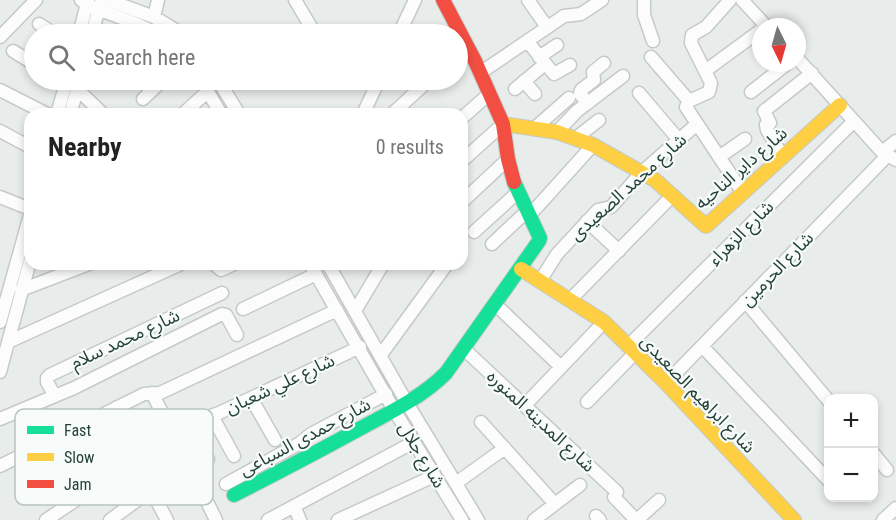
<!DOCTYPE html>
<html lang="en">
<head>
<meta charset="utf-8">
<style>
  :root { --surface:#fff; --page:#f6f6f6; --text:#222; --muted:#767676; --line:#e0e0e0 }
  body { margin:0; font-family:"Roboto Condensed","Noto Sans Arabic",sans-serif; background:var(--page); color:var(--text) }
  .controls { position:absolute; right:18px; bottom:18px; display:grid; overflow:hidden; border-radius:12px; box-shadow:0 3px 9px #0003 }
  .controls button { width:54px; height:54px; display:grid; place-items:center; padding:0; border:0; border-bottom:2px solid var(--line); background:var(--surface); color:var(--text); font:30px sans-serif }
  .compass { position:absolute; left:752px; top:18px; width:54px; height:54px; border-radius:50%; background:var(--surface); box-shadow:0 3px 9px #0003; rotate:175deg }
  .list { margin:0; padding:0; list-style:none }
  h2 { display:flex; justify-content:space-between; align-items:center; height:78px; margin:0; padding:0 24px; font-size:26px }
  h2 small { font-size:20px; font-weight:400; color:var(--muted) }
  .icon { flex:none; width:33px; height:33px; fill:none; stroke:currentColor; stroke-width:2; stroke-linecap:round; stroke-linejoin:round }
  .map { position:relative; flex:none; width:896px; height:520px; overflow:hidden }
  .search { position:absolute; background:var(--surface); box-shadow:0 3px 9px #0003; left:24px; top:24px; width:444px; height:66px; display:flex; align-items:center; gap:15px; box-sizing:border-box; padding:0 21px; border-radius:33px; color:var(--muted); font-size:22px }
  .panel { position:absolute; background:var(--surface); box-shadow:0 3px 9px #0003; left:24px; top:108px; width:444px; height:162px; border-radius:18px }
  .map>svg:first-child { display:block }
</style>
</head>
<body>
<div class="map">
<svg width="896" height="520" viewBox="0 0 896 520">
  <rect width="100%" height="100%" fill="#e8edeb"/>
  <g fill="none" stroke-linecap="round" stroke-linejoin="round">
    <defs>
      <path id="street" d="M81,0L87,5L132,22L159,34
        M108,0L154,17L182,34
        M295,0L311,27
        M528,0L547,27
        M644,0V15L653,41
        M730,0L706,27L692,35L691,43L711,83L709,92L689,101L686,107L743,193
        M742,0L767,27
        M154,17L158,0
        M39,24L55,34
        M79,34L88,0
        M92,34L100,4
        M399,34L415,0
        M0,37L36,0
        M527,41L554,74L570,65
        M13,51L34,64
        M539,57L557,45
        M651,57L689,101
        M797,58L882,152L896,160
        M705,71L761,30
        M480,73L564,16L581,14L602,0
        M201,80L221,114
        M218,80L239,114
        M524,81L535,94
        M77,89L103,114
        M515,89L545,64
        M0,90L47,114
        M751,92L788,63
        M639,93L679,140
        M143,99L163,80
        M588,103L580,94L581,90L594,80L593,72L604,63
        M57,114L67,80
        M70,114L80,80
        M183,114L208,91
        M363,114L379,80
        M392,114L429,80
        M462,118L489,94
        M536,127L569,98
        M0,131L30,147
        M557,132L577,111L623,76
        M576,138L599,120
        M882,152L896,141
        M719,157L745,139
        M783,157L767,130L766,125L770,123L764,111L812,73
        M462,161L503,124
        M0,197L30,209
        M462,202L508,159
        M529,216L593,145
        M587,221L619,251
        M474,232L518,192
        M492,244L526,212
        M214,264L221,270L234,264
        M310,264L394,410L462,520
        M328,264L407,403L478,520
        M540,281L557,254L595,213L598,210L611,207L642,172L697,124
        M21,290L89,264
        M570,300L673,195
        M745,301L828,400
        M496,305L561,367
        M243,309L316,274
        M355,311L383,264
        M0,322L30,215
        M8,342L181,264
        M628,346L854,121
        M702,346L828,480
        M464,349L617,492
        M380,356L447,264
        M0,372L30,261
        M666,383L887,156
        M152,393L172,432
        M55,396L47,382V378L50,375L222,293
        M251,398L275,440
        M587,402L635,353
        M525,405L604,322
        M117,407L136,438
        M212,416L234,456
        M0,419L74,388L222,314L226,315L237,335
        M481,422L555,504
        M77,427L113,475
        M874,454L887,470
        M0,466L144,394L160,393L337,310
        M190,467L216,520
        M113,475L115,471L116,463L187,424L219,413L360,347
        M456,483L505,448
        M226,484L300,443L311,434L386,394
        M151,490L167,520
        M614,497L636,520
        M294,506L300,520
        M596,516L600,520
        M46,520L113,475
        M110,520L165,480L208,459
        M268,520L414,442
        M338,520L434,476
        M534,520L580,485
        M637,520L659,500
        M883,520L896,508"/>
      <path id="fast" d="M234,495C277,473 319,451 361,428C391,412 422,397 446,373L539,241L540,238L514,182"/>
      <path id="slow" d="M503,124L557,132L593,145L655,180L706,226L840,105
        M521,269L604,322L666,383L794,520"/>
      <path id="jam" d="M443,0L475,61L503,124L508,159L514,182"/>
    </defs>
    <!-- street casing -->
    <use href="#street" stroke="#c5cac8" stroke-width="15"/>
    <!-- fast casing -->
    <use href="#fast" stroke="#c3cbc8" stroke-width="16"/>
    <!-- slow casing -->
    <use href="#slow" stroke="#c3cbc8" stroke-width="16"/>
    <!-- jam casing -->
    <use href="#jam" stroke="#c3cbc8" stroke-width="16"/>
    <!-- street -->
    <use href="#street" stroke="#fcfcfc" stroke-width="12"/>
    <!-- fast -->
    <use href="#fast" stroke="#16e098" stroke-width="14"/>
    <!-- slow -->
    <use href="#slow" stroke="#ffcf43" stroke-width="14"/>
    <!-- jam -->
    <use href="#jam" stroke="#f24e42" stroke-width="14"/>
  </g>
  <g text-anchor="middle" stroke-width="4.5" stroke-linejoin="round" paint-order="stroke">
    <!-- street labels -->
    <g font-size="18" fill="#24423a" stroke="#f7fbf9">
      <text transform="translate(741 168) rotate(-41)" y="6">شارع داير الناحيه</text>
      <text transform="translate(628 187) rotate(-42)" y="6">شارع محمد الصعيدى</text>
      <text transform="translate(741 233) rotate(-45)" y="6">شارع الزهراء</text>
      <text transform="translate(777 269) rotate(-46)" y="6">شارع الحرمين</text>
      <text transform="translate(125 339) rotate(-25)" y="6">شارع محمد سلام</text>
      <text transform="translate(280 384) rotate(-25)" y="6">شارع علي شعبان</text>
      <text transform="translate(698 394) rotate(46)" y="6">شارع ابراهيم الصعيدى</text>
      <text transform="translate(541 421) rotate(43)" y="6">شارع المدينه المنوره</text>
      <text transform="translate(305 437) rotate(-28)" y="6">شارع حمدى السباعى</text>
      <text transform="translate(422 455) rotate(59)" y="6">شارع جلال</text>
    </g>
  </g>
  <!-- legend -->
  <rect x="15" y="409" width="198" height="96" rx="9" fill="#f7fbf9" stroke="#b8c4c0" stroke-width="1.5"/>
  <rect x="27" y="426" width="27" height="8" fill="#16e098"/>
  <rect x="27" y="453" width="27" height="8" fill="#ffcf43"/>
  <rect x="27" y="480" width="27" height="8" fill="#f24e42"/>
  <g font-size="16" fill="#24423a">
    <text x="64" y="436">Fast</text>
    <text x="64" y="463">Slow</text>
    <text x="64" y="490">Jam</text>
  </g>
</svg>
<div class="controls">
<button>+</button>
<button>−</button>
</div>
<svg class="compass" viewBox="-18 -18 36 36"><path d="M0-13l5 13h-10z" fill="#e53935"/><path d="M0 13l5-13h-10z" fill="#767676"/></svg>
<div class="search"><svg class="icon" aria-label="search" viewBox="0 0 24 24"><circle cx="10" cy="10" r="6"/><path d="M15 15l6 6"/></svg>Search here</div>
<section class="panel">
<h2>Nearby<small>0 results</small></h2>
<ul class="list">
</ul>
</section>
</div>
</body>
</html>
